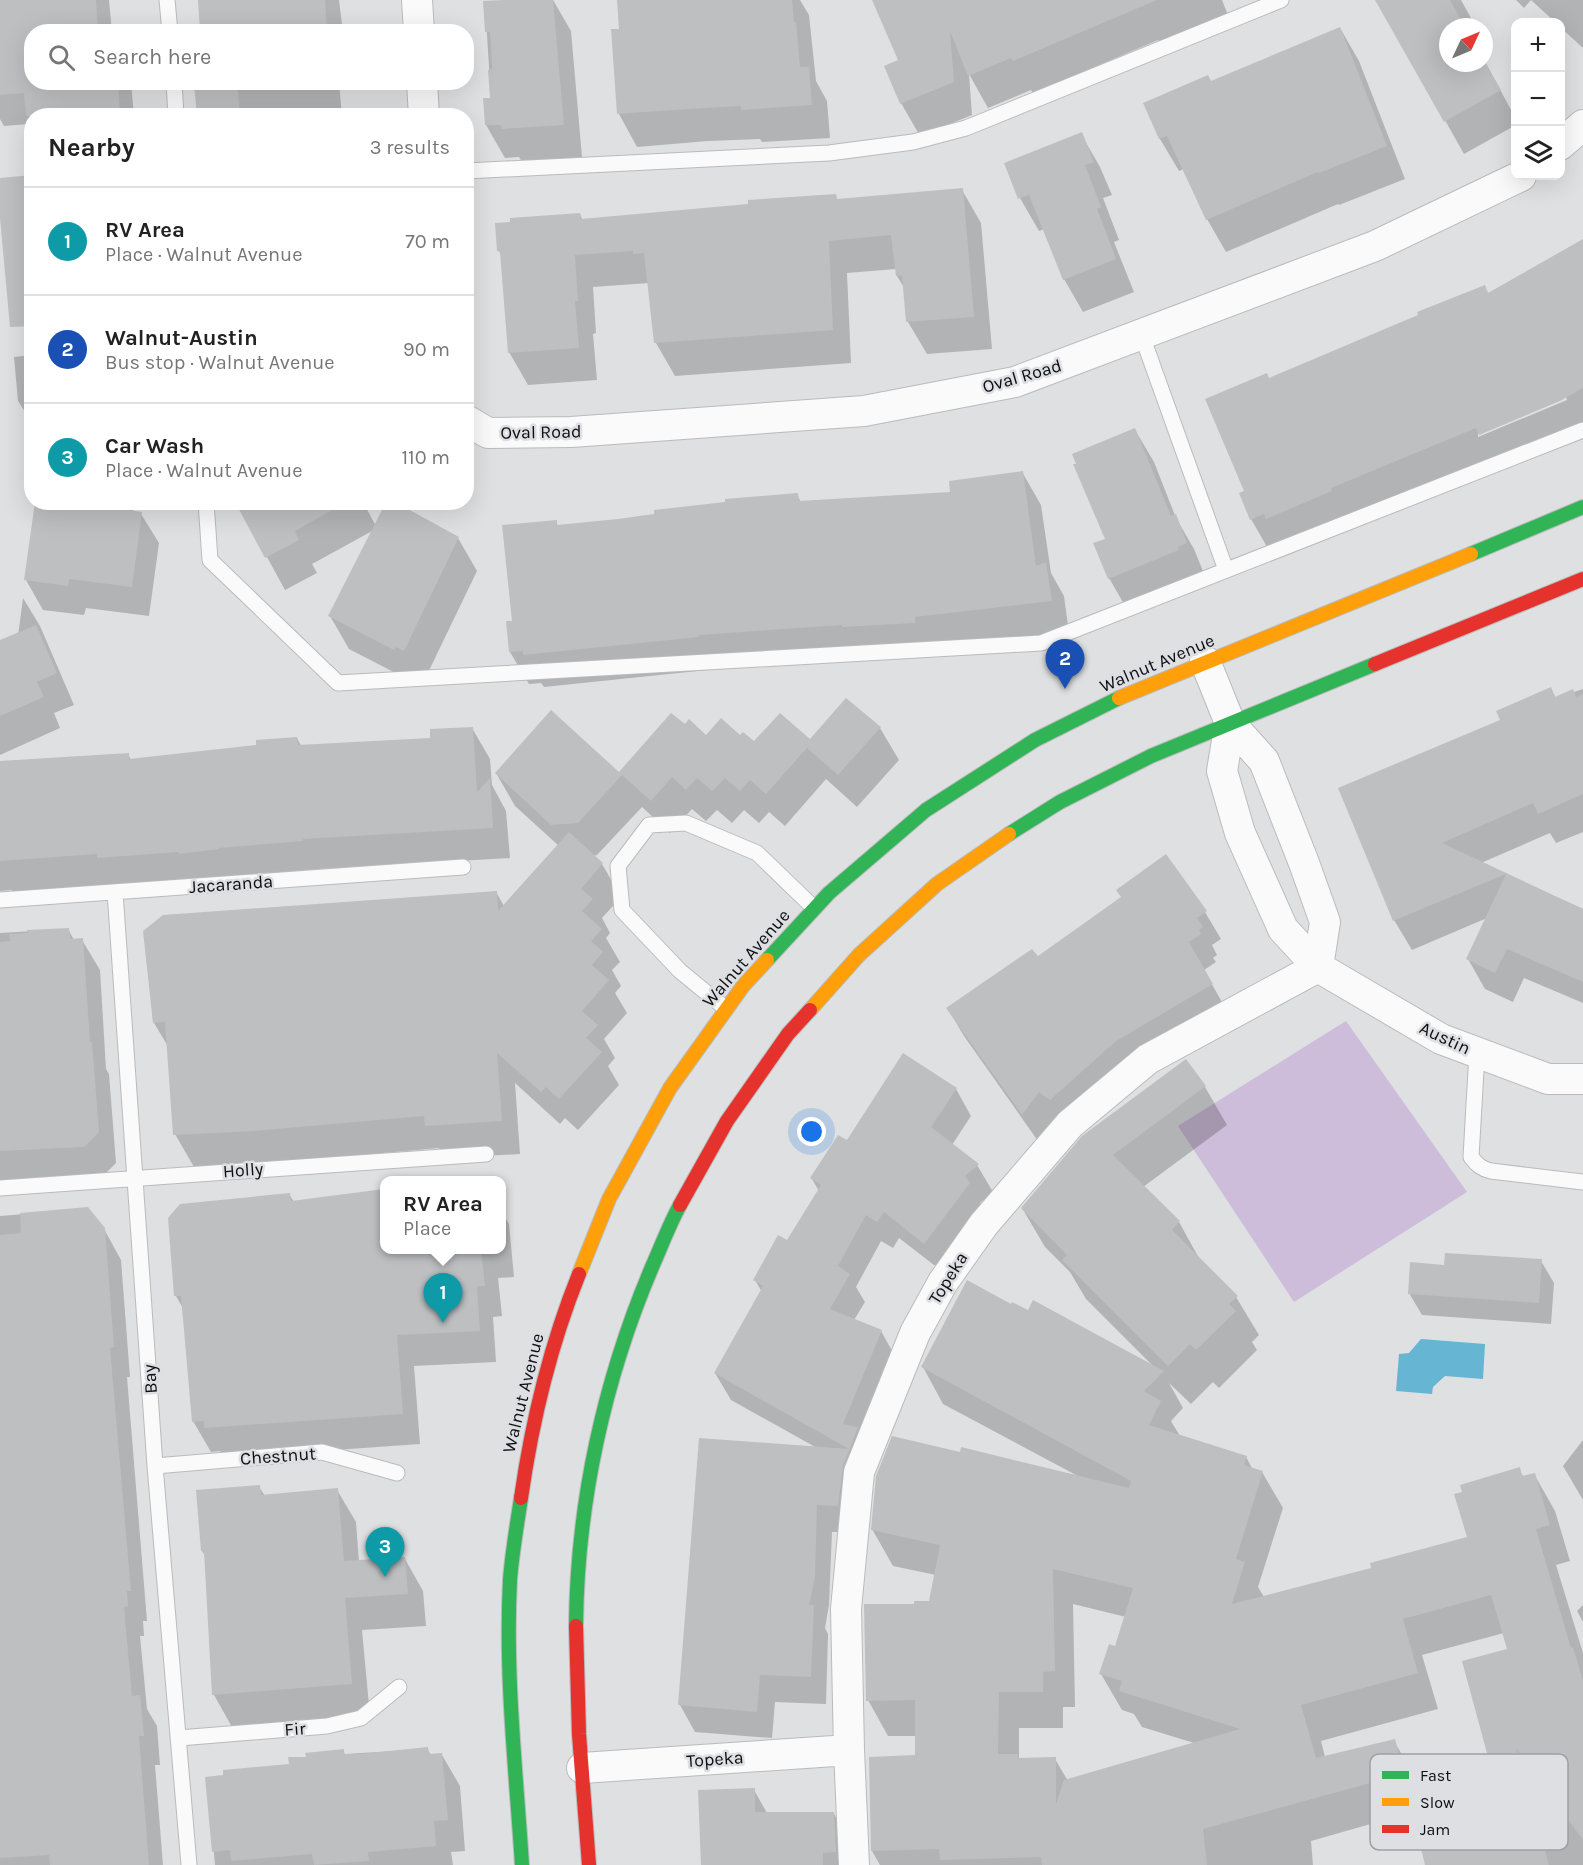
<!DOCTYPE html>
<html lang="en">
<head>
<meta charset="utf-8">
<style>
  :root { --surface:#fff; --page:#f6f6f6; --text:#222; --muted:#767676; --line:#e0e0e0; --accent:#57585a }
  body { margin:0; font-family:Karla,sans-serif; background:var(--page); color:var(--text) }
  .controls { position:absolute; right:18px; top:18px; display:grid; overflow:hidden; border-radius:12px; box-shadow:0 6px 24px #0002 }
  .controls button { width:54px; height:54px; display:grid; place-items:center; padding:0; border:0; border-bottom:2px solid var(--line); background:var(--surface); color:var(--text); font:30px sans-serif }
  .compass { position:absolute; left:1439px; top:18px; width:54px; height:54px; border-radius:50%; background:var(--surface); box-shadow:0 6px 24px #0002; rotate:46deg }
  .you { position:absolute; left:812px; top:1132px; width:21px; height:21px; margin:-15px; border:4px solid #fff; border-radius:50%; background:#1a73e8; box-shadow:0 0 0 9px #1a73e833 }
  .badge { display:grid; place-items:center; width:39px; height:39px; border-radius:50%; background:var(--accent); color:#fff; font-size:20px; font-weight:700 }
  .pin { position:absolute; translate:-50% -50px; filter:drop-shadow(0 2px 3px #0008) }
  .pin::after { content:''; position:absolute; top:32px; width:21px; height:18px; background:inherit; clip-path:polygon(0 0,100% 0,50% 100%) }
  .popup { position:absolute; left:380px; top:1176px; width:126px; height:78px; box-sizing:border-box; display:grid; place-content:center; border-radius:12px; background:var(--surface); filter:drop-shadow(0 2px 4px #0005); font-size:20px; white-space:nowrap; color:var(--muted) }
  .popup b { font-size:22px; color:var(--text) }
  .popup::after { content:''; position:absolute; left:50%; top:100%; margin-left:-12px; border:12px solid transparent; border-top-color:var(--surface) }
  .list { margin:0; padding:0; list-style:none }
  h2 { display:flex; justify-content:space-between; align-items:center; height:78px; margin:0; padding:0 24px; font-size:26px }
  h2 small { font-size:20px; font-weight:400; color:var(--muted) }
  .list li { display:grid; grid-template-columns:39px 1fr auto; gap:18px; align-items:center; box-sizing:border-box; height:108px; padding:0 24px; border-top:2px solid var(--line) }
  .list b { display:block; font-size:22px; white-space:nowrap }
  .list p { margin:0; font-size:20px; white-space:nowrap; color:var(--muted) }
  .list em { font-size:20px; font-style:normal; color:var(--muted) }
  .icon { flex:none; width:33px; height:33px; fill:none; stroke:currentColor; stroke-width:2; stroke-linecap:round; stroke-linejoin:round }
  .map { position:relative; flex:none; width:1583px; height:1865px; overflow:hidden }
  .search { position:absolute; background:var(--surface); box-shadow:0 6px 24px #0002; left:24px; top:24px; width:450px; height:66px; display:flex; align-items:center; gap:15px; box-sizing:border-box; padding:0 21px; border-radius:24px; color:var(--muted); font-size:22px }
  .panel { position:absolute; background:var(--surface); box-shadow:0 6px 24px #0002; left:24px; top:108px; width:450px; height:402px; border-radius:24px }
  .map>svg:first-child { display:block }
</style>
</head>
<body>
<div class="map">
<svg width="1583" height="1865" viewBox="0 0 1583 1865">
  <rect width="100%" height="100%" fill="#dee0e2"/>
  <!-- green -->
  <path fill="#cdbdda" d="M1346,1021L1467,1192L1294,1302L1178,1126Z"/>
  <!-- water -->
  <path fill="#65b5d3" d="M1421,1339L1485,1344L1483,1379L1445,1376L1433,1387L1432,1394L1396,1391L1399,1354L1409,1353Z"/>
  <!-- shadow -->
  <path fill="#0003" fill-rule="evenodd" d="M0,0H109L112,32H32V82H131L134,116H32V163L28,124L4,126L0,119Z
    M199,0H339L343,32H201Z
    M524,0H553L571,31L582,157L522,162L519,157L505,158L486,125L491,99L485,3Z
    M618,0H800L809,15L816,81L827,101L830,138L762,142L760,139L708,141L637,147L619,114L613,31L620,30Z
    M874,0H1222L1228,15L1160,44L1158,40L1033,93L1031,90L988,108L969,74L972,115L920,136L901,103L900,61Z
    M1397,0H1461L1476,27H1448V63H1484V60L1516,119V125L1464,154L1382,8Z
    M1516,0H1583V48L1560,27V22H1555L1531,0L1524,8Z
    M1340,28L1359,61L1405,179L1339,205L1338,204L1226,252L1207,219L1184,169L1179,171L1160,139L1145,104L1211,83Z
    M204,82H339L342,116H198Z
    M1081,134L1100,167L1112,195L1103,198L1119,240L1114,242L1134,292L1083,312L1064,279L1044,229L1039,231L1020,198Z
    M962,190L981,223L992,349L927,354L908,322L905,289L897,276L896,269L847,273L851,363L675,376L656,343L649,283L593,287L596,333L593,334L597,380L528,385L509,352L502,256L499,251L580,214L583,221L835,196L838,201Z
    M1583,240V431L1270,552L1251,519L1246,492L1269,379L1489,294ZM1566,397L1567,400L1478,437V433Z
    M32,355V423L18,401L14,357Z
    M1135,430L1154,462L1176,518L1194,549L1205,576L1128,611L1109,578L1106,540Z
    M1022,472L1041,505L1051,573L1064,596L1069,633L717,668V669L544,687L541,683L529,684L510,652L514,622L556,522L558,526L618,520L797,495L801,502L952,493Z
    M36,502H132L133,512L141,514L159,543L149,616L86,608L84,615L43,610L26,580Z
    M237,502H363L377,528L458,538L477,571L423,683L413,682L349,649L330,616L374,530L312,564L317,573L285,590Z
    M23,598L40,626L74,705L54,713L60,728L0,755V663L11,689Z
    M1551,689L1556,698L1583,689V832L1556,843L1550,833L1481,863L1583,909V1003L1524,978L1513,1002L1485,989L1468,959L1487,918L1412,950L1394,920L1502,721Z
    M685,726L707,737H740L754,744L810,741L880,728L899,760L857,807L826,779L785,826L769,812L759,823L744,810L732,823L717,810L706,821L692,809L670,833L642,807L597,855L593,856L602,864L621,897L602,918L610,933L606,938L620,962L612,970L621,986L615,993L627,1013L604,1039L615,1058L608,1066L619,1085L578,1130L565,1118L560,1124L515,1083L520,1154L445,1158L439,1148L273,1163L194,1167L175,1134L169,1048L154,1023L496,892L504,906L559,846L515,806L496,773L619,774Z
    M472,728L490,759L492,785L506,811L510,858L319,869L320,872L116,888L114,884L13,892L12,890L0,891V764L128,754L131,760L258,746L297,738L301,746L432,740Z
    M1123,898L1205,912L1221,939L1212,945L1217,955L1213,958L1216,962L1204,970L1227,1011L1066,1126L1055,1118L1038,1141L964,1036L948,1009L1037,958Z
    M68,929L74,940H82L100,970L106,1069L109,1074L116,1163L102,1177L0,1182V933Z
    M1186,1061L1205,1087L1227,1125L1143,1187L1179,1222L1200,1260L1236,1297L1259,1335L1252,1342L1257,1350L1219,1388L1213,1382L1191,1404L1169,1383L1183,1408L1171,1421L1180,1436L1246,1457L1253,1470L1262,1472L1283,1508L1258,1587L1264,1597L1373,1569L1469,1538L1519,1469L1524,1478L1534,1474L1555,1511L1570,1561L1556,1565L1583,1653V1865H1427L1421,1841L1403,1845L1388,1819L1311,1841L1313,1865H880L872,1851L917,1756V1736H888L868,1700L916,1605L931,1602L936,1575L893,1566L872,1529L961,1454L1076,1475L943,1404L923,1367L1011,1306L1153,1366L1086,1299L1070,1272L1045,1247L1022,1208ZM1073,1604L1126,1617L1116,1648L1101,1674L1122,1710L1134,1714L1142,1727L1194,1743L1068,1781L1055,1759L1019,1758V1728H1063V1707H1075ZM1504,1633L1509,1650L1496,1780V1792L1424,1811L1415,1777L1394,1741L1325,1757L1321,1741L1438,1709L1422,1655Z
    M956,1089L971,1116L952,1145L977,1165L993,1192L980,1203L985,1211L944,1265H934L899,1238L893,1248L881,1241L856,1287L865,1302L854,1320L881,1331L896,1358L853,1532H832L829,1605L825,1628L828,1634L826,1704L775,1702L772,1738L695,1732L680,1705L817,1448L731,1400L715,1373L762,1292L755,1280L788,1242L819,1191L812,1179L847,1142Z
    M384,1190V1250H502V1212L509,1224L514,1277L498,1278L502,1316L493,1317L496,1362L414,1366L420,1444L224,1458L220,1451L211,1452L193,1421L184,1310L176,1296L169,1218L289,1194L294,1202Z
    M87,1209L104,1229L121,1260L130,1377H127L147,1621H143L144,1636H140L147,1709L157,1726L160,1765H155L163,1865H0V1216Z
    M1541,1261L1554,1283L1551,1324L1422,1315L1409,1293L1445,1266Z
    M1583,1440V1500L1563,1466Z
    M259,1487L265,1496L337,1490L356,1522L359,1562L405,1559L423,1591L426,1626L362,1630L370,1716L232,1727L214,1695L206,1557L202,1551Z
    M1583,1605V1622L1577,1611Z
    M427,1749L431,1755H442L460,1786L465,1851L451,1852L453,1865H215L207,1778L290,1766L307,1758L343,1751L345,1754Z
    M754,1790L767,1813L834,1814L854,1850L855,1865H702Z"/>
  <!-- building -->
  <path fill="#bebfc1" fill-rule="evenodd" d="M0,0H96L98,32H32V82H118L120,116H26L24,93L0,95Z
    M198,0H325L327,32H200Z
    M503,0H553L564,125L502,129L501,125H485L483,98H490L488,70L492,69L490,32H485L483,1Z
    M617,0H792L794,22H796L800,67H809L812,105L741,110V106L688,109L617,114L611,29H619Z
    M872,0H1157L1013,61L1011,58L968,76L950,31L954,82L900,104L884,66L898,60Z
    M1375,0H1450L1465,27H1448V63H1484V60L1501,90L1444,122Z
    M1340,27L1387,146L1319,173L1318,172L1206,220L1167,136L1159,139L1143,103L1208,75L1211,81Z
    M203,82H237L240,116H197L194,85L203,84Z
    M1082,132L1094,162L1085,165L1101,207L1097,209L1116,259L1063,280L1029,195L1018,199L1004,163Z
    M32,175V326L10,327L0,218V178Z
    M963,188L974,317L906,322L902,276H896L891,235L829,241L833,330L654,343L644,253L633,254V251L575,255L578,301H575L579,348L508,353L500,252L497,251L495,223L510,222V218L580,213L581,219L748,204V200L836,194L837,199Z
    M1583,239V388L1560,401L1479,435L1476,428L1331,488L1332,491L1266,519L1264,514L1250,520L1239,493L1244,491L1205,399L1267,373L1269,378L1418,315L1417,312L1485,285L1488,293Z
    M1135,428L1171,516L1176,514L1187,543L1178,547L1179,550L1108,579L1093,543L1105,539L1073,464H1076L1072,454Z
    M1023,471L1036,566L1046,562L1052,601L915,617V623L842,627V625L699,635V637L523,655V651L509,652L506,621H512L502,525L557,520V525L618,519L654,514V510L725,502V499L798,493L799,501L950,492L949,481Z
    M35,502H72L142,512L132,587L69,579L68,586L24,580Z
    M235,502H346L295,531L299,540L265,558Z
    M386,502H395L459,537L404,651L396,647L394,650L328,616Z
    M36,625L57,673L37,682L44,697L0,716V640Z
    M1551,687L1555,697L1573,689L1576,697L1583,694V794L1538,814L1533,803L1442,843L1583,909V982L1507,949L1495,973L1466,959L1506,874L1393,921L1338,788L1500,720L1496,711Z
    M846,698L881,727L838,775L807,748L766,794L750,780L740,791L725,778L712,791L697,778L686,790L672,777L651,801L622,775L578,823L551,825L495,773L551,710L619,772L671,713L685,724L689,719L706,735L721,718L740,735L743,732L754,741L780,713L810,739Z
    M473,727L477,792L490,778L493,828L303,839V841L219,848V849L179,854V852L97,858V854L0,861V761L129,753V759L256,745V740L297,737L298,745L430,738V729Z
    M569,832L603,863L581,889L593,899L582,911L602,929L591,941L603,952L592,965L609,980L582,1011L598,1025L586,1038L602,1052L559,1099L546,1087L541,1092L497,1053L502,1121L425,1126L424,1116L254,1131L173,1135L165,1022L153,1023L143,931L163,915L497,891L498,911Z
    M1166,854L1207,911L1197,918L1203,927L1199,930L1201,934L1189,942L1213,984L1116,1041L1050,1100L1039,1092L1022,1115L946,1008L1032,949L1038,956L1121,897L1116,890Z
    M69,928L70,939L83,938L90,1042H92L99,1132L84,1147L0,1151V942L10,941L9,934L28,933L27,930Z
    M903,1053L957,1088L931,1127L979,1164L965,1176L970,1183L924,1244L884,1212L877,1222L866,1215L838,1266L850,1274L830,1309L882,1330L843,1424L858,1427L843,1466L838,1506L817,1505L815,1577L809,1605H814L811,1677L760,1675L757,1712L678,1705L699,1438L849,1449L714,1373L763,1286L753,1280L778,1235L787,1240L821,1185L810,1178L838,1135L847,1140Z
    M1186,1059L1206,1086L1113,1155L1180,1221L1172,1230L1238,1296L1229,1304L1236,1311L1196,1350L1190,1344L1168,1366L1062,1260L1067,1255L1021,1208L1082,1136Z
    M384,1189V1250H481L485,1286H477L480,1331L397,1335L403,1414L204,1428V1421L192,1422L181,1296H174L168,1218L180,1204L290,1193L291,1201Z
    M88,1207L105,1228L114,1347L110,1348L131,1591H127L128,1606L124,1607L132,1696L140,1695L144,1736H139L149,1865H50L49,1855L0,1858V1235L21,1233L20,1213Z
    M1445,1253L1542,1259L1539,1303L1408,1294L1410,1262L1444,1265Z
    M967,1280L1011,1304L1012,1302L1028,1310L1033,1300L1164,1371L1144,1391L1161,1401L1149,1425L1247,1456L1244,1465L1263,1471L1236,1559L1245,1562L1232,1604L1371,1568L1370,1563L1467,1537L1454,1494L1462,1492L1460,1485L1520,1467L1522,1476L1535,1473L1550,1525L1536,1529L1571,1648L1573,1647L1583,1681V1840L1516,1748L1549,1865H1425L1412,1812L1494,1790L1491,1780L1494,1779L1462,1661L1507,1649L1491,1595L1403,1619L1418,1673L1301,1705L1316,1758L1395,1739L1411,1802L1381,1810L1374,1782L1203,1829L1207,1865H1042L1041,1857L940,1860L939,1849L871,1851L869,1757L915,1755V1700L866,1701L864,1604H914V1601H929L940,1545L871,1530L876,1476L892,1436L960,1452L961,1447L1129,1488L1131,1481L921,1367ZM1053,1569L1133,1588L1115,1646L1109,1644L1099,1674L1122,1681L1119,1691L1240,1729L1064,1780L1056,1804V1757L1018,1758V1754H998L999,1692H1043V1672L1055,1671Z
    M260,1485L261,1495L338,1488L344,1561L405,1557L408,1594L345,1598L352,1684L212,1695L204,1551H201L196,1490Z
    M428,1747L429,1754L442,1753L448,1820L434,1821L436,1846L368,1852L369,1861L314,1865L312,1854L231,1861L230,1850L212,1852L205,1777L223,1775V1770L289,1764L288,1757H306L305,1753L344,1749V1754H360Z
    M755,1788V1812H834L836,1852L823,1853V1865H701L698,1790Z"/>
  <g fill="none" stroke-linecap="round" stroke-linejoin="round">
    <defs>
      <path id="lane" d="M167,0L170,32
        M174,82L176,116
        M466,171L829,153L913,142L966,128L1281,0
        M1142,336L1226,570
        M206,502L210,560L338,683L1041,643L1583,430
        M115,892L155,1466L189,1865
        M0,900L463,867
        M725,1008L680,971L622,910L618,866L649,825L686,823L757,853L814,908
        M1477,1053L1471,1157C1477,1165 1482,1169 1491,1171L1583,1182
        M0,1188L486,1154
        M155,1466L322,1452L397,1473
        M179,1738L327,1726L361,1718L399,1687"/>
      <path id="street" d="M417,0L419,32
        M422,82L424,116
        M1560,145L1583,125
        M466,420L488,433L571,432L864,411L1015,382L1375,246L1521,176
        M1205,661L1230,723L1264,761L1304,863L1325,922L1318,967
        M1230,723L1222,771L1240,833L1283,929L1318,967L1441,1039L1548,1079H1583
        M582,1768L849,1750
        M854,1865L849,1750L846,1609L859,1472L915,1333L943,1282L984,1224L1070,1124L1148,1059L1318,967"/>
      <path id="fast" d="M1471,554L1583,507
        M1009,834L1060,802L1151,756L1375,664
        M767,960L829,893L926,810L1035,740L1119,698
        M521,1498C517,1525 512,1553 510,1580C505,1675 516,1771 522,1865
        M576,1626C577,1503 604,1380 652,1267C661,1247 669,1225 680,1205"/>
      <path id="slow" d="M1119,698L1471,554
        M810,1010L859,955L937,884L1009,834
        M579,1274L609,1199L670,1088L743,986L767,960"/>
      <path id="jam" d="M1375,664L1583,579
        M680,1205L727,1121L788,1034L810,1010
        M521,1498C532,1421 550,1346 579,1274
        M576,1626L579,1734L589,1865"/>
    </defs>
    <!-- lane casing -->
    <use href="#lane" stroke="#b9bbbc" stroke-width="17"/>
    <!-- street casing -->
    <use href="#street" stroke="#b9bbbc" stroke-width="32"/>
    <!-- fast casing -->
    <use href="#fast" stroke="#b9bbbc" stroke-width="16"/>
    <!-- slow casing -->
    <use href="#slow" stroke="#b9bbbc" stroke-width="16"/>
    <!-- jam casing -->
    <use href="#jam" stroke="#b9bbbc" stroke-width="16"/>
    <!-- lane -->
    <use href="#lane" stroke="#fafafb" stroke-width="15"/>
    <!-- street -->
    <use href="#street" stroke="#fafafb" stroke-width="30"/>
    <!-- fast -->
    <use href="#fast" stroke="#30b455" stroke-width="14"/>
    <!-- slow -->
    <use href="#slow" stroke="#ff9f0a" stroke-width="14"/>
    <!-- jam -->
    <use href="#jam" stroke="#e5322d" stroke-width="14"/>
  </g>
  <g text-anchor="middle" stroke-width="5" stroke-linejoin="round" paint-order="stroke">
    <!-- street labels -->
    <g font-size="18" fill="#0e0e10" stroke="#dddfe3">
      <text transform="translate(1022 376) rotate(-16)" y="6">Oval Road</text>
      <text transform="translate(541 432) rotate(-1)" y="6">Oval Road</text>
      <text transform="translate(1157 663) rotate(-23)" y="6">Walnut Avenue</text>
      <text transform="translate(231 884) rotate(-4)" y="6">Jacaranda</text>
      <text transform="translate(746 958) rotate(-49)" y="6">Walnut Avenue</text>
      <text transform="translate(1445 1038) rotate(25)" y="6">Austin</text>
      <text transform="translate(243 1170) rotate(-4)" y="6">Holly</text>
      <text transform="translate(948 1278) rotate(-58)" y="6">Topeka</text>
      <text transform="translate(150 1379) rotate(-94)" y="6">Bay</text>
      <text transform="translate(523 1393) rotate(-76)" y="6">Walnut Avenue</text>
      <text transform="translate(278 1456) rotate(-4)" y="6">Chestnut</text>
      <text transform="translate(295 1729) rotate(-4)" y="6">Fir</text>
      <text transform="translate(715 1759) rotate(-4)" y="6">Topeka</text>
    </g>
  </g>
  <!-- legend -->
  <rect x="1370" y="1754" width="198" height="96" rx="9" fill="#dddfe3" stroke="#9fa0a4" stroke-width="1.5"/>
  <rect x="1382" y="1771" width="27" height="8" fill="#30b455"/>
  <rect x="1382" y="1798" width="27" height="8" fill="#ff9f0a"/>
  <rect x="1382" y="1825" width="27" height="8" fill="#e5322d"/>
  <g font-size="16" fill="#0e0e10">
    <text x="1420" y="1781">Fast</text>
    <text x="1420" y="1808">Slow</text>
    <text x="1420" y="1835">Jam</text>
  </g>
</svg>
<div class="controls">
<button>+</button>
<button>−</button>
<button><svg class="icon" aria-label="layers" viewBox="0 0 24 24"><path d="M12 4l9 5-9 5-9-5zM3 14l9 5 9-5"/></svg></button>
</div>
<svg class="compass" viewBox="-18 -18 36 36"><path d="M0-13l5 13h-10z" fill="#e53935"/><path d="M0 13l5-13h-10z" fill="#767676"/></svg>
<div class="you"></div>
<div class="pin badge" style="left:443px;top:1323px;background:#0f9aa8">1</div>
<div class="popup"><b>RV Area</b>Place</div>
<div class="pin badge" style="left:1065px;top:689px;background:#1a4fb4">2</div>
<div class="pin badge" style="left:385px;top:1577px;background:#0f9aa8">3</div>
<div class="search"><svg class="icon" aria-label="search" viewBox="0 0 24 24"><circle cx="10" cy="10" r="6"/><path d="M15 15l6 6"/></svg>Search here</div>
<section class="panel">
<h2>Nearby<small>3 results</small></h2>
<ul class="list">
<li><span class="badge" style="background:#0f9aa8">1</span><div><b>RV Area</b><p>Place · Walnut Avenue</p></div><em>70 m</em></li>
<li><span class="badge" style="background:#1a4fb4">2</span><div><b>Walnut-Austin</b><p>Bus stop · Walnut Avenue</p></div><em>90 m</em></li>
<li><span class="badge" style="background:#0f9aa8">3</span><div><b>Car Wash</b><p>Place · Walnut Avenue</p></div><em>110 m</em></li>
</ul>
</section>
</div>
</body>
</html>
